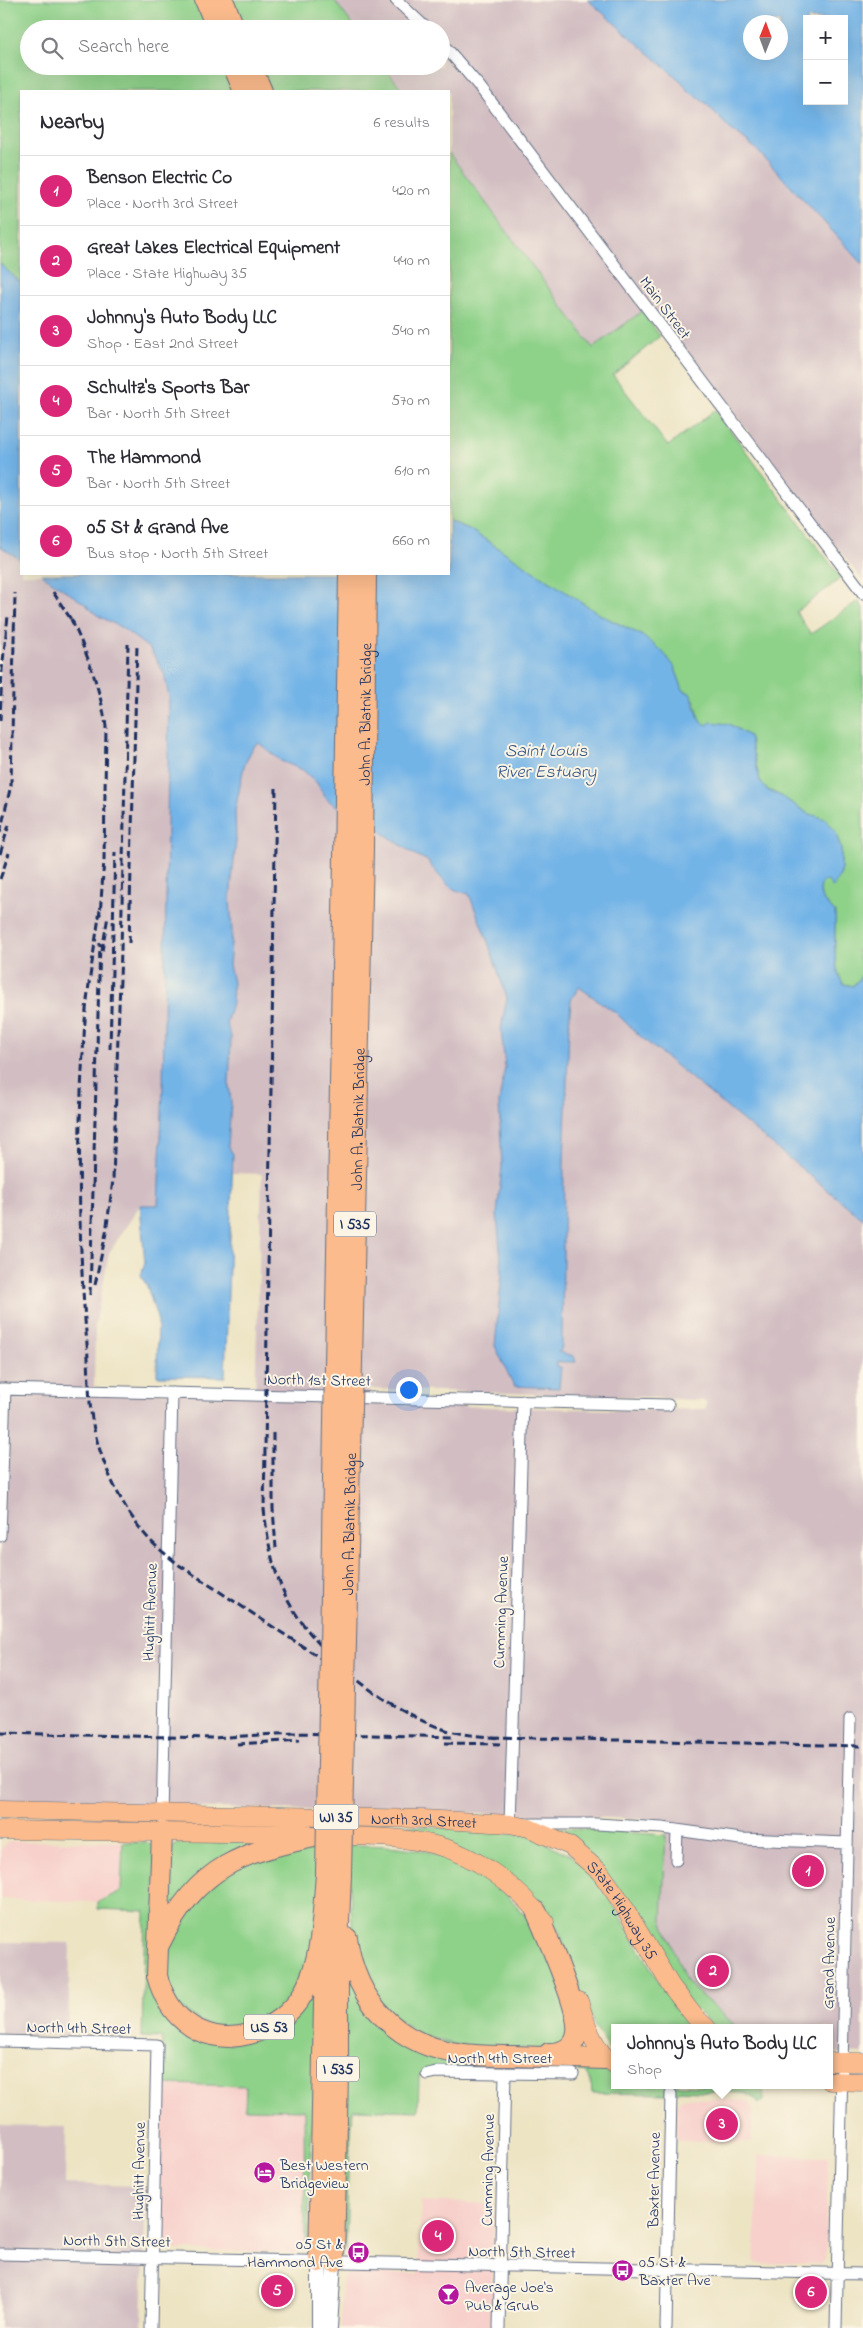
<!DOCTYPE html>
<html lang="en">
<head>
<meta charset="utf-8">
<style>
  :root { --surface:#fff; --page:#f2f2f3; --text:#2b2b33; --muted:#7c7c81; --line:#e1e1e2; --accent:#db2777 }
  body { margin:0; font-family:"Indie Flower",sans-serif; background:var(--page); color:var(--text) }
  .controls { position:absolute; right:15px; top:15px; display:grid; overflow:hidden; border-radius:0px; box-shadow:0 5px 20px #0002 }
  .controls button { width:45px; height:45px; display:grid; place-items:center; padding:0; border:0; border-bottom:1px solid var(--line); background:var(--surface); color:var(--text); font:25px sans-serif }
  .compass { position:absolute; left:743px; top:15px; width:45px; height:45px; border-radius:50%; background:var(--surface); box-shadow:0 5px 20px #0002; rotate:1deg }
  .you { position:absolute; left:408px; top:1389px; width:18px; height:18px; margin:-12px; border:4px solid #fff; border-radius:50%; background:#1a73e8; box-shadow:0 0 0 8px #1a73e833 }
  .badge { display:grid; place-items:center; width:32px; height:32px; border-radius:50%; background:var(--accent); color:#fff; font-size:16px; font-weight:700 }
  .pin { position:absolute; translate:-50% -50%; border:2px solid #fff; box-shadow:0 1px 5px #0006 }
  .popup { position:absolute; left:611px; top:2024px; width:222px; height:65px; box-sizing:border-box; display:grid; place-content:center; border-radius:0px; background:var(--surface); filter:drop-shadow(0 1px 4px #0005); font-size:16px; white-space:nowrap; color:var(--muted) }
  .popup b { font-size:19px; color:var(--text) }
  .popup::after { content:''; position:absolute; left:50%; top:100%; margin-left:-10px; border:10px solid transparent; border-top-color:var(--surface) }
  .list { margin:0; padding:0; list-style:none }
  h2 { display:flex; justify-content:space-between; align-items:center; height:65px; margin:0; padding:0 20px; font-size:21px }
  h2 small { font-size:16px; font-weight:400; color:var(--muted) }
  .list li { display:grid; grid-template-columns:32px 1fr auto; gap:15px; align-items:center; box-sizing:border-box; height:70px; padding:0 20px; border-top:1px solid var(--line) }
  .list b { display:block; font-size:19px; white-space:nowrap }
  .list p { margin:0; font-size:16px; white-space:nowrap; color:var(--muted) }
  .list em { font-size:16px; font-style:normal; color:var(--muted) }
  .icon { flex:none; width:28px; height:28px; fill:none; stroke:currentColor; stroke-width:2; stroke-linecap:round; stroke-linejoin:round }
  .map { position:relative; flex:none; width:863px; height:2328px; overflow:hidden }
  .search { position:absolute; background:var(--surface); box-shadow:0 5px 20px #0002; left:20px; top:20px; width:430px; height:55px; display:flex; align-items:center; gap:12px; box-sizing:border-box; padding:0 18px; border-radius:28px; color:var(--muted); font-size:19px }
  .panel { position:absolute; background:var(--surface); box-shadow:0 5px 20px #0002; left:20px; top:90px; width:430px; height:485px; border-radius:0px }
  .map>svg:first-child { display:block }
</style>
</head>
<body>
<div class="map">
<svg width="863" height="2328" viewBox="0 0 863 2328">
  <rect width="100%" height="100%" fill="#fcf5e5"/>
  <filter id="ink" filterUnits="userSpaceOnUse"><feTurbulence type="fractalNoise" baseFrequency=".02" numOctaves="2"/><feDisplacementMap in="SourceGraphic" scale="10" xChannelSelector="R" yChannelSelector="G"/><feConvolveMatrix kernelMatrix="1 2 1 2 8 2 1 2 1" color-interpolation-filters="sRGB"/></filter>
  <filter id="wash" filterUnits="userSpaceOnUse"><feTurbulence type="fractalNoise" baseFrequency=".0096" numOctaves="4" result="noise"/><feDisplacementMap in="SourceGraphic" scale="20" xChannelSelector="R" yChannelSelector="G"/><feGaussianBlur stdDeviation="1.12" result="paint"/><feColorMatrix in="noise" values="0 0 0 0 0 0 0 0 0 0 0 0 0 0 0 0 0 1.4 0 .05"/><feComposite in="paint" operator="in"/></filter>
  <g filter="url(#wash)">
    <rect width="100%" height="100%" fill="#ede4c4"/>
    <!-- built -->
    <path fill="#f7d0cb" d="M13,1841L123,1842L121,1891L98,1902L0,1899V1850L7,1842Z
      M162,2084L246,2086L245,2109L304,2110V2249L295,2253L158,2249Z
      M687,2098L750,2101L753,2111L751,2143L676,2141L677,2104L679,2101Z
      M759,2155L828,2157L826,2257L821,2264L754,2263Z
      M421,2201L494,2204L492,2328L411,2326V2328H341V2288L344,2275L357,2273L418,2274Z"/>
    <!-- industrial -->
    <path fill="#d2bec2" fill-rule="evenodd" d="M334,0H588L684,83L687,90L707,104L728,127L755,147L863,264V581L651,305L593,348L449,153V91H403L384,66H441V29H356Z
      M0,546L21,560V574H41L85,604L97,615L122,628L150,649L164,673L169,698L163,1088L158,1205H140L109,1253L95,1326L94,1392L255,1394L262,1174L232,1173L233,1154L228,1146L231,1103L229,1085L231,1036L226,1023L232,1003L233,983L229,965L232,932L230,899L236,841L235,811L244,766L253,747L259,742L281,761L303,770L318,783L325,797L359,816L414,854L428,861L451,888L469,894L488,942L507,998L501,1029L505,1067L499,1102L502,1167L497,1214L502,1272L500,1299L514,1386L559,1388L561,1367L556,1366L557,1362L572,1363L563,1355L558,1352L562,1345L564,1162L569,1027L571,1000L579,987L616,1013L641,1037L863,1219V2054L830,2053V2028H738L687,1983L662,1919L666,1820L487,1813L0,1804ZM370,1389L644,1397L706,1401V1409L620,1410L370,1404Z
      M0,1942L70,1943L68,2036L0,2034Z
      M0,2125L66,2127L65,2184L146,2186L142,2328H0Z"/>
    <!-- green -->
    <path fill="#8ed189" stroke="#548074" d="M0,0H334L356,29H29V66H384L403,91H21V283L0,264Z
      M449,153L593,348L642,311L660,336L613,375L668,446L715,410L841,578L796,612L811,634L858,601L863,608V946L857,950L863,974L853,986L843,984C831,963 836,935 835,912C825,903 815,895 823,881L837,880L841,873V849L835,830L825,819L807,813L781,796L767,790L760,781L749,736L729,724L707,725L700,721C697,710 696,693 683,690L674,666L641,635L601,615L469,529L449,521Z
      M369,1824L492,1830L531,1836L572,1856L599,1881L672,2004L694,2028H614V2049H608L593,2022L559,1932L548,1915L517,1880L370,1829Z
      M548,1827L666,1835L662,1920L687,1983L738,2028H715L690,2004L641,1924Z
      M270,1840L166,1921L169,1850L177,1844L186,1843Z
      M123,1842L147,1843L154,1846L158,1990L230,2044L316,1984L317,2095L311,2141L308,2242L305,2248L304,2110L245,2109L246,2086L162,2084L163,2054L161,2038L142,2037L145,1911L98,1909V1902L121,1891Z
      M302,1845C339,1846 377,1843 413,1849C481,1859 535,1910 557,1974C564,1994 566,2017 571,2038L552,2049L467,2047L422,2036L379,2006L354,1953L349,1876L311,1949L298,1991L260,2024L213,2029L178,2006L163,1971L170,1935L224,1871Z
      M342,1945L400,2038L602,2061L614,2070V2085H685L763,2089L764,2101L759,2103L755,2098L745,2093L680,2090L672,2094L592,2093L591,2082L586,2073L570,2068L423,2071L419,2077L418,2111L353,2109L348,2172L346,2251L344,2249Z"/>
    <!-- water -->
    <path fill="#73b4e7" stroke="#4772a2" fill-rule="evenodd" d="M588,0H863V264L755,148L728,127L707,104L687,90L683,83ZM807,19H844V101H807ZM750,22H780V52H750Z
      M0,264L21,283V560L0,546Z
      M449,521L469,529L601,615L641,635L663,652L674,666L683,690L691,694L700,721L707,725L711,722L729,724L749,736L760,781L767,790L781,796L807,813L825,819L835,830L841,849V873L833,888L828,881H823C815,896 825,903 835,912C836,935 831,963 843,984L853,986L863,974V1219L641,1037L616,1013L579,987L571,1000L569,1027L564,1162L562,1345L561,1350L558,1352L574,1356L576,1362H557V1366L561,1367L559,1388L514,1386L495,1346L502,1272L497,1214L502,1167L499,1102L505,1067L501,1029L507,998L488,942L469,894C463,892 457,891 452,888C449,887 429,865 428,861L414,854L359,816L333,804L325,797L317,783L303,770L281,761L259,743L253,747L244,766L235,811L236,841L230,899L232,932L229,965L233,983L232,1003L226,1023L231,1036L229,1085L231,1103L228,1146L233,1154L225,1377L157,1376L158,1321L147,1286L141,1275L145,1263L140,1205H158L163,1088L169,697L164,673L150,649L122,628L97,615L85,604L41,574H449Z"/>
  </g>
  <g filter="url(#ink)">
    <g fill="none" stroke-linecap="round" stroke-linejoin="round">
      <defs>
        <path id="minor" d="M396,0L427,29
          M441,42L479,86L863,593
          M0,1389L668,1405
          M523,1401L510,1824H597L662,1828L741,1839L847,1843
          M0,1536L5,1389
          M162,1818L172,1393
          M676,1860L677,1830
          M0,2041L157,2045L151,2328
          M427,2074L436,2072L573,2074
          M0,2254L863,2274
          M499,2328L505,2073
          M666,2328L671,2094
          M836,2328L850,1719"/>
        <path id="tertiary" d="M319,2262V2328
          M330,2328L334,2262"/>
        <g id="primary">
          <path id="s1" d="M0,1810L423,1819L510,1824L529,1828L570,1846L600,1872L620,1900L671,1986L695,2017L707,2028"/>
          <path d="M0,1830L307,1834"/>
        </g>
        <path id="trunk" d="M329,1835C363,1837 398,1836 431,1844C476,1854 518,1887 545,1922
          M579,2001C586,2024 594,2051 614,2064
          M830,2062H863
          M830,2081L863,2082"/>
        <path id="motorway" d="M205,0L217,29
          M223,0L235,29
          M233,66L244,91
          M251,66L262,91
          M162,1832L157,1976C162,1993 170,2010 184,2021C222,2053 280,2033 303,1994C323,1958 322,1914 326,1875
          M536,1911C546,1934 580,2011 577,2032C575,2047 563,2053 549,2053
          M347,1938C356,2003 398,2047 464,2054C480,2056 497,2056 513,2056C544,2057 574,2058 605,2059
          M159,1945C198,1864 242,1852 324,1835
          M319,2262L325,1952
          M334,2262L338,2072V1946L341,1875"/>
      </defs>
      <!-- minor casing -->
      <use href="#minor" stroke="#646e82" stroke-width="13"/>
      <!-- tertiary casing -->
      <use href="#tertiary" stroke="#646e82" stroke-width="16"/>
      <!-- primary casing -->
      <use href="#primary" stroke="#646e82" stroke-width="19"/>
      <!-- trunk casing -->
      <use href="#trunk" stroke="#646e82" stroke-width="19"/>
      <!-- motorway casing -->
      <use href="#motorway" stroke="#646e82" stroke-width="22"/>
      <!-- minor -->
      <use href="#minor" stroke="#fff" stroke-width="11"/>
      <!-- tertiary -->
      <use href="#tertiary" stroke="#fff" stroke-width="14"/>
      <!-- primary -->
      <use href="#primary" stroke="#fbbb8c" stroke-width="18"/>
      <!-- trunk -->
      <use href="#trunk" stroke="#fbbb8c" stroke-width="18"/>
      <!-- motorway -->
      <use href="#motorway" stroke="#fbbb8c" stroke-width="20"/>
      <!-- rail -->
      <path stroke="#1b2f5e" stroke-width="3" stroke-dasharray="8 4" stroke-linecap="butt" d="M53,592L74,624
        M71,619C87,653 100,688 106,726L104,860L100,915
        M0,721L2,670L8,616
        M276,788L264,1509C267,1535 271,1562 281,1586C306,1647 384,1710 446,1730C462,1735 481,1736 498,1738
        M0,833L11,785L15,593
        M0,854L9,825
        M0,879L9,853
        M100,910C94,952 86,994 84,1037C77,1139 78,1243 87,1344C90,1375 87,1406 96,1437C105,1471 124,1511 148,1538C157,1548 168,1556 179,1565L340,1671
        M129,943L137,645
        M102,951L108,916
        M110,1049L115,852
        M95,1285L106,1233L113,1180L121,950L128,644
        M90,1295L100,943
        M273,1433V1509L276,1548
        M0,1733L213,1738L294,1733L455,1737
        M492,1737L863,1746
        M445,1743L500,1744
        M237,1744L300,1740"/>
      <defs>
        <g id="motorway-bridge">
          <path d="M326,1875L349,574"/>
          <path id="s2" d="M341,1875L363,849L366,574"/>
        </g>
      </defs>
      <!-- motorway-bridge casing -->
      <use href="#motorway-bridge" stroke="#646e82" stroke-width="22" stroke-linecap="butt"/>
      <!-- motorway-bridge -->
      <use href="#motorway-bridge" stroke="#fbbb8c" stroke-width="20"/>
    </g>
  </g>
  <!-- icons -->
  <defs>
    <symbol id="hotel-disc" viewBox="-11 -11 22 22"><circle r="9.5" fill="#b5179e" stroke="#fcf5e5"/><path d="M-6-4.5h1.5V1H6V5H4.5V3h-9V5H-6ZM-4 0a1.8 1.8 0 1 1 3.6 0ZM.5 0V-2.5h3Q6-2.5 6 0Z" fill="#fff"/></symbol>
    <symbol id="bus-disc" viewBox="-11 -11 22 22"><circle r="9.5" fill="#b5179e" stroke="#fcf5e5"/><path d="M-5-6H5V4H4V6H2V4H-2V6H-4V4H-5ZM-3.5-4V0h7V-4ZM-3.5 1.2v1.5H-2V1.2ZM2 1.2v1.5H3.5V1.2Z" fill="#fff"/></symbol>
    <symbol id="bar-disc" viewBox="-11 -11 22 22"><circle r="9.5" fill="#b5179e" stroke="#fcf5e5"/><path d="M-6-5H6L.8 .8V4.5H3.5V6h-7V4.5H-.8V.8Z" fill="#fff"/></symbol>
  </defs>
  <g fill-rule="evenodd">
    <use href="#hotel-disc" x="252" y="2160" width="25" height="25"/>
    <use href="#bus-disc" x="346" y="2240" width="25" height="25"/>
    <use href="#bus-disc" x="610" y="2258" width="25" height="25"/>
    <use href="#bar-disc" x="436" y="2282" width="25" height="25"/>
  </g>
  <g text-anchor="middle" stroke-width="4" stroke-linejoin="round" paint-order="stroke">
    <!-- shield labels -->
    <g fill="#fcf5e5" stroke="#5e6a86" stroke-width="1">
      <rect x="334" y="1211.5" width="42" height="25" rx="4"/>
      <rect x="313.5" y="1804.5" width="45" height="25" rx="4"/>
      <rect x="244" y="2014.5" width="50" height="25" rx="4"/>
      <rect x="317" y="2056.5" width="42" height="25" rx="4"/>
    </g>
    <g font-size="15" font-weight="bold" fill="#1b2f5e">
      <text x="355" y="1229">I 535</text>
      <text x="336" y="1822">WI 35</text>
      <text x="269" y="2032">US 53</text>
      <text x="338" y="2074">I 535</text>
    </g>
    <!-- street labels -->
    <g font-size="16" fill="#1b2f5e" stroke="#fcf5e5">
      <text transform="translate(666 307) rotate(53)" y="6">Main Street</text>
      <text dy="6" stroke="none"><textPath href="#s2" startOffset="1161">John A. Blatnik Bridge</textPath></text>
      <text dy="6" stroke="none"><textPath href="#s2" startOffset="756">John A. Blatnik Bridge</textPath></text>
      <text transform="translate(319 1379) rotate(1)" y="6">North 1st Street</text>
      <text dy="6" stroke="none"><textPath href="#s2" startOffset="351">John A. Blatnik Bridge</textPath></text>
      <text transform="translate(149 1612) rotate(-88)" y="6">Hughitt Avenue</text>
      <text transform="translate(500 1612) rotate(-88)" y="6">Cumming Avenue</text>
      <text dy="6" stroke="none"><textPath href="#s1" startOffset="424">North 3rd Street</textPath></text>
      <text dy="6" stroke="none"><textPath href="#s1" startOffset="658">State Highway 35</textPath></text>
      <text transform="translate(828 1963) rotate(-89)" y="6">Grand Avenue</text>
      <text transform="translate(79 2027) rotate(1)" y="6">North 4th Street</text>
      <text x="500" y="2063">North 4th Street</text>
      <text transform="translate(487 2170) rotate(-89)" y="6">Cumming Avenue</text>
      <text transform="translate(138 2171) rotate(-89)" y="6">Hughitt Avenue</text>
      <text transform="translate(653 2180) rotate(-89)" y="6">Baxter Avenue</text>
      <text transform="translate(117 2240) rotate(1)" y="6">North 5th Street</text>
      <text transform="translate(522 2251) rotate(1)" y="6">North 5th Street</text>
    </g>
    <!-- poi labels -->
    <g font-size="16" fill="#1b2f5e" stroke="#fcf5e5" text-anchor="start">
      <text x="280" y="2170">Best Western<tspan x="280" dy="18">Bridgeview</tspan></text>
      <text x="343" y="2249" text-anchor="end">05 St &amp;<tspan x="343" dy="18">Hammond Ave</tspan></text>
      <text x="639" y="2267">05 St &amp;<tspan x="639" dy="18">Baxter Ave</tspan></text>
      <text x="465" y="2292">Average Joe's<tspan x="465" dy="18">Pub &amp; Grub</tspan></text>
    </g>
    <!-- water labels -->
    <g font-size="18" font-style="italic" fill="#355787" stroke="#fcf5e5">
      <text x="546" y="756">Saint Louis<tspan x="546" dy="21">River Estuary</tspan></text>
    </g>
  </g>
</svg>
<div class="controls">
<button>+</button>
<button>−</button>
</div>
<svg class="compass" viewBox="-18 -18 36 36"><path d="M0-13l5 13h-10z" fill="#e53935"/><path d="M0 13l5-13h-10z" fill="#7c7c81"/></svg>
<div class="you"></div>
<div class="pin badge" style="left:808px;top:1871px">1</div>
<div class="pin badge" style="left:713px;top:1971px">2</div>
<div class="pin badge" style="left:722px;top:2124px">3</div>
<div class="popup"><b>Johnny's Auto Body LLC</b>Shop</div>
<div class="pin badge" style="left:438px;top:2236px">4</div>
<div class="pin badge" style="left:277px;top:2291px">5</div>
<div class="pin badge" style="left:811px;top:2292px">6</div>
<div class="search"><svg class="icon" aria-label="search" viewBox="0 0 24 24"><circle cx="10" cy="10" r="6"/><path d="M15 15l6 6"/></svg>Search here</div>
<section class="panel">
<h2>Nearby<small>6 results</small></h2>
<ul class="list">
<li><span class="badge">1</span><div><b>Benson Electric Co</b><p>Place · North 3rd Street</p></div><em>420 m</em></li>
<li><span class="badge">2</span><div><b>Great Lakes Electrical Equipment</b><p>Place · State Highway 35</p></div><em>440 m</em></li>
<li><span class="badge">3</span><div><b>Johnny's Auto Body LLC</b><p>Shop · East 2nd Street</p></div><em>540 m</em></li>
<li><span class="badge">4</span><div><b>Schultz's Sports Bar</b><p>Bar · North 5th Street</p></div><em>570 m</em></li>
<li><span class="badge">5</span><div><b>The Hammond</b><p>Bar · North 5th Street</p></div><em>610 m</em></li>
<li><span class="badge">6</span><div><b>05 St &amp; Grand Ave</b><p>Bus stop · North 5th Street</p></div><em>660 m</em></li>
</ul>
</section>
</div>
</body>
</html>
